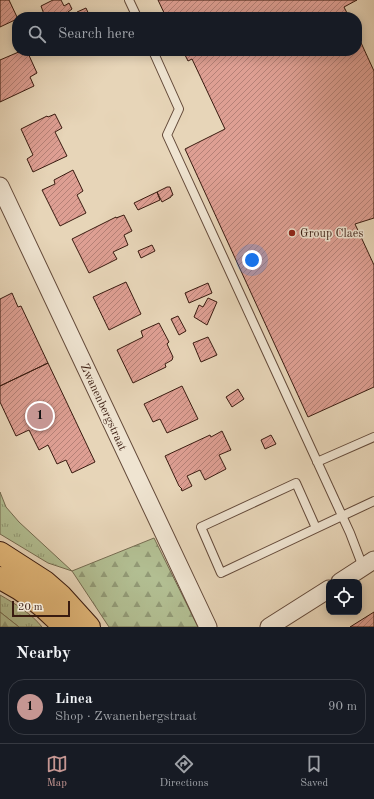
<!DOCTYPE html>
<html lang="en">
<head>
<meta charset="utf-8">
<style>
  :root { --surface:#171b24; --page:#20242c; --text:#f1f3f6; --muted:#9ea1a6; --line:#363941; --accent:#c59692 }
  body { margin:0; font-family:"Old Standard TT",serif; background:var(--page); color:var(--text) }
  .controls { position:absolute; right:12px; bottom:12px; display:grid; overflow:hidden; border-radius:8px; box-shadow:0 2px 10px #0003 }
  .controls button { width:36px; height:36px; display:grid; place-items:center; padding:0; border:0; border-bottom:1px solid var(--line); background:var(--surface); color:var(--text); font:20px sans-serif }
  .scale { position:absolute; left:12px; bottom:10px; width:58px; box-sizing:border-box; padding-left:4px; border:2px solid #391b10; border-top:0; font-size:11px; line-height:14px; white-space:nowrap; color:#391b10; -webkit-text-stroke:3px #efe4d1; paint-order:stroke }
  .you { position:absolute; left:252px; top:260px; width:14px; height:14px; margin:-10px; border:3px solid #fff; border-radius:50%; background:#1a73e8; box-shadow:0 0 0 6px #1a73e833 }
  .badge { display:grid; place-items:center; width:26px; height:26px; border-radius:50%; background:var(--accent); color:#111; font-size:13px; font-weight:700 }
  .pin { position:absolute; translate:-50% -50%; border:2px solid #fff; box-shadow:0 1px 4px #0006 }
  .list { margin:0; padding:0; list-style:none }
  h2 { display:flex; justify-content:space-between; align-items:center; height:52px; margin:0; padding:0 16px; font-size:17px }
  h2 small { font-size:13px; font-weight:400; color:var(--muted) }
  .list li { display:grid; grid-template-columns:26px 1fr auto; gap:12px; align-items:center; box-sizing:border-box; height:56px; margin:0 8px 8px; padding:0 8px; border:1px solid var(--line); border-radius:16px }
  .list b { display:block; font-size:15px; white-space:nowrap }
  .list p { margin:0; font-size:13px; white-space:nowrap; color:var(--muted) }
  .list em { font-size:13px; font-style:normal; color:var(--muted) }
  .icon { flex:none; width:22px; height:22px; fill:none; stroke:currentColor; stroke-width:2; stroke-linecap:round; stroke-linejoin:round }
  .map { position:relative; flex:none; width:374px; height:627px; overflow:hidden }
  .search { position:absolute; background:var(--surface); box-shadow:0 2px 10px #0003; left:12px; right:12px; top:12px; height:44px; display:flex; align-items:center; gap:10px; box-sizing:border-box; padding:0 14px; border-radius:16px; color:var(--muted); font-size:15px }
  .sheet { height:116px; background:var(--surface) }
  nav { display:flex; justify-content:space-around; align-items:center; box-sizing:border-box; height:56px; border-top:1px solid var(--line); background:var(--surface); font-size:11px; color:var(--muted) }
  nav a { display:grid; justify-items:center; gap:2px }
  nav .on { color:var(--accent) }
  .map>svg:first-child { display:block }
</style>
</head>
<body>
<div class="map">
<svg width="374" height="627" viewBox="0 0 374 627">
  <defs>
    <pattern id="grass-tufts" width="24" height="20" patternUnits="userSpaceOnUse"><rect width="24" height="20" fill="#b2be92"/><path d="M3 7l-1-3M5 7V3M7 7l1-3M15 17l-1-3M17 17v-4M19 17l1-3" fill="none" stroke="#929a76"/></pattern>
    <pattern id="forest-firs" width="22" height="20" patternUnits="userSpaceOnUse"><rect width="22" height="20" fill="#b2be92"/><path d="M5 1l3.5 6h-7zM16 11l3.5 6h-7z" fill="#929a76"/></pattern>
    <pattern id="building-hatch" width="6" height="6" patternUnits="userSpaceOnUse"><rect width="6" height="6" fill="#de9f93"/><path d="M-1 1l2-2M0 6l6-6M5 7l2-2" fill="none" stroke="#b58177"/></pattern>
  </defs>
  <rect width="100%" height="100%" fill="#e7d5b8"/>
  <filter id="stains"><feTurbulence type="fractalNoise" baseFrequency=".005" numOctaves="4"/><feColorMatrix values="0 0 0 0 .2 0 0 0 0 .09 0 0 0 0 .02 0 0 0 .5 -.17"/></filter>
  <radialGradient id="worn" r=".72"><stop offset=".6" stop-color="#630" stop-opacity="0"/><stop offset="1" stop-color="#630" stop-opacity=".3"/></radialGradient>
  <!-- grass -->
  <path fill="url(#grass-tufts)" stroke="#766c51" d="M0,492L6,507L19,522L72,571L48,563L0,534Z
    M0,595C14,603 32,614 42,627H19L0,612Z"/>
  <!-- forest -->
  <path fill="url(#forest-firs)" stroke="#766c51" d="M154,538L198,627H109L72,571Z
    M0,612L19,627H0Z"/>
  <!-- building -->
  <path fill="url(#building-hatch)" stroke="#391b10" d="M0,0H9L17,17V19L0,27Z
    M53,0H61L64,6L69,3L72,9L68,12L69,15L65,17H45L41,6Z
    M158,0H357L344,7L349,17H166Z
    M86,8L90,17H79L77,12Z
    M357,34L374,71V218L355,224L374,265V387L308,417L185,149L225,129L192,59L188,61L183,51H357Z
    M21,51H27L37,73L30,77L34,86L0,102V60Z
    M55,114L62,128L55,132L67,156L33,172L27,159L33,155L21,129L47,116L48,117Z
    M73,170L83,191L77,195L86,213L60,226L42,190L55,184L54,180Z
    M167,187H170L173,195L171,196V197L162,202L157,192Z
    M157,192L160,200L138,210L134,203Z
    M124,215L132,231L124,235L128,245L113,252L117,259L89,273L72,239L116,217V218Z
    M152,245L155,251L141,258L138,251Z
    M126,282L141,314L109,330L93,297Z
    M208,283L212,293L189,303L185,293Z
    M12,293L18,307L21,306L48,363L0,386V299Z
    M208,298L217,302L207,325L194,317L199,305L203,307Z
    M178,316L186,331L179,335L171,319Z
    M159,323L169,342L167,344L173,357L172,360L165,364L166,367L133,383L117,350L143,337L141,331Z
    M208,337L217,355L201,362L193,343Z
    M48,363L95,462L72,473L66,460L57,464L48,445L39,450L29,430L16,436L0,402V386Z
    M182,386L198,419L167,433L160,419L153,422L144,404Z
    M238,389L244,399L232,407L226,397Z
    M222,431L231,450L219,455L226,469L205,480L200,470L187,476L192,486L182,491L181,489H182L179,486L165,456L210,435L211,437Z
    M271,435L276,444L265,449L261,440Z
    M374,612V627H350Z"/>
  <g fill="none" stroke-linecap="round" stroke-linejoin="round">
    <defs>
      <path id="service" d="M129,0L137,17
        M153,51L179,109L167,135L350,533L363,567
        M317,462L374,437
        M316,528L296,483L201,527L221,573L374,501"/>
      <path id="minor" d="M0,186L208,627
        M340,582L374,560
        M269,627L329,589"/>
      <path id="motorway" d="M0,553L45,582L61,596L89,627
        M0,578C25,590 45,606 64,627"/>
    </defs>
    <!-- service casing -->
    <use href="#service" stroke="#644a3a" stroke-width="10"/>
    <!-- minor casing -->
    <use href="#minor" stroke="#644a3a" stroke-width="19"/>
    <!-- motorway casing -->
    <use href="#motorway" stroke="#391b10" stroke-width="24"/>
    <!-- service -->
    <use href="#service" stroke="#efe4d1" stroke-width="8"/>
    <!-- minor -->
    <use href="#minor" stroke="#efe4d1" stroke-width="17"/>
    <!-- motorway -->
    <use href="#motorway" stroke="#e4ba7c" stroke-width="22"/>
  </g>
  <!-- markers -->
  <circle fill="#8f2418" stroke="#efe4d1" stroke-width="1.5" cx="292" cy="233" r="4"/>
  <g text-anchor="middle" stroke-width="3" stroke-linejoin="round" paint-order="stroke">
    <!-- poi labels -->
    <g font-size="12" fill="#391b10" stroke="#efe4d1" text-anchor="start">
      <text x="300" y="237">Group Claes</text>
    </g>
    <!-- street labels -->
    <g font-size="12" fill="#391b10" stroke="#efe4d1">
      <text transform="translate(104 407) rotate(65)" y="4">Zwanenbergstraat</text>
    </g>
  </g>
  <rect width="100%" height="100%" filter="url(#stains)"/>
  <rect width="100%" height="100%" fill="url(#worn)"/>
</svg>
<div class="controls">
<button><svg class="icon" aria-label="locate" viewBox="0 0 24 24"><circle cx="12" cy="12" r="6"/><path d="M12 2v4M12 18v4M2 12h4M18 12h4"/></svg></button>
</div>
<div class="scale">20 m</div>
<div class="you"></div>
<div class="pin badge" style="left:40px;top:416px">1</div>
<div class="search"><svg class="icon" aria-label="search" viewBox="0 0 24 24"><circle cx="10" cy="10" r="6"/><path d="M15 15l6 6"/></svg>Search here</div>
</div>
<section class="sheet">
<h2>Nearby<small></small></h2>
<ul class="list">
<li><span class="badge">1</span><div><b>Linea</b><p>Shop · Zwanenbergstraat</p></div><em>90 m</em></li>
</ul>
</section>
<nav>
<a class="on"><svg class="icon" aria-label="map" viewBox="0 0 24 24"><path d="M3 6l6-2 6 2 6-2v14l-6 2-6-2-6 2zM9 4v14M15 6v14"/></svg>Map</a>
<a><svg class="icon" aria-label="directions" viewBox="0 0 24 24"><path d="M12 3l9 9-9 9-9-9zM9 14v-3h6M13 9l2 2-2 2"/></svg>Directions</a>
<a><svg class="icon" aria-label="saved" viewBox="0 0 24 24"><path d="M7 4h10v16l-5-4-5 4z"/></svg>Saved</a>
</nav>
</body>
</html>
